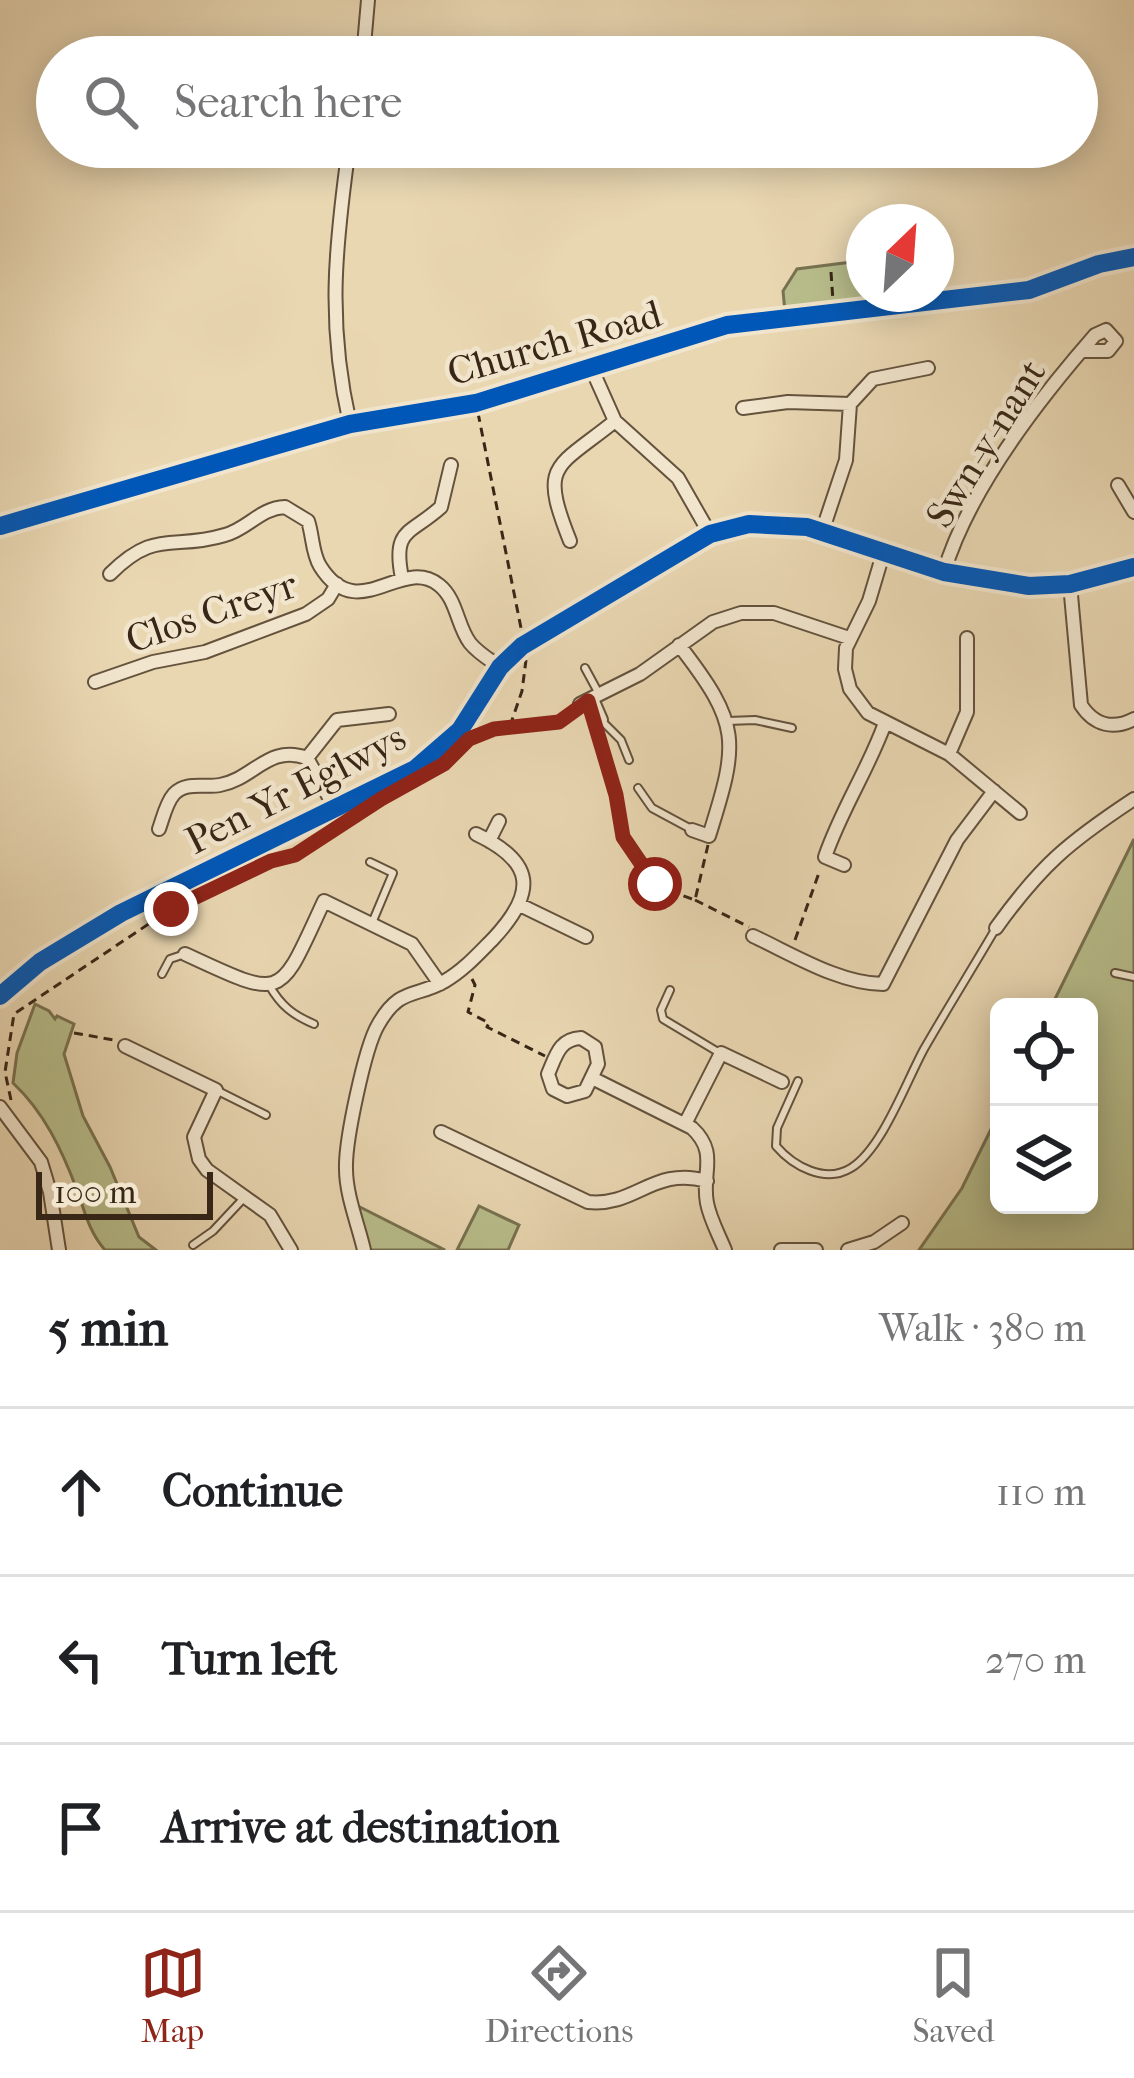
<!DOCTYPE html>
<html lang="en">
<head>
<meta charset="utf-8">
<style>
  :root { --surface:#fff; --page:#f2f2f2; --text:#202124; --muted:#757577; --line:#e0e0e0; --accent:#8f2418 }
  body { margin:0; font-family:"IM FELL French Canon",serif; background:var(--page); color:var(--text) }
  .controls { position:absolute; right:36px; bottom:36px; display:grid; overflow:hidden; border-radius:18px; box-shadow:0 6px 30px #0003 }
  .controls button { width:108px; height:108px; display:grid; place-items:center; padding:0; border:0; border-bottom:3px solid var(--line); background:var(--surface); color:var(--text); font:60px sans-serif }
  .compass { position:absolute; left:846px; top:204px; width:108px; height:108px; border-radius:50%; background:var(--surface); box-shadow:0 6px 30px #0003; rotate:25deg }
  .scale { position:absolute; left:36px; bottom:30px; width:177px; box-sizing:border-box; padding-left:12px; border:6px solid #382616; border-top:0; font-size:33px; line-height:42px; white-space:nowrap; color:#382616; -webkit-text-stroke:9px #f1e5cd; paint-order:stroke }
  .stop { position:absolute; width:36px; height:36px; margin:-27px; border:9px solid #8f2418; border-radius:50%; background:#fff }
  .stop.end { background:#8f2418; border-color:#fff; box-shadow:0 3px 12px #0008 }
  .list { margin:0; padding:0; list-style:none }
  h2 { display:flex; justify-content:space-between; align-items:center; height:156px; margin:0; padding:0 48px; font-size:51px }
  h2 small { font-size:39px; font-weight:400; color:var(--muted) }
  .list li { display:grid; grid-template-columns:78px 1fr auto; gap:36px; align-items:center; box-sizing:border-box; height:168px; padding:0 48px; border-top:3px solid var(--line) }
  .list b { display:block; font-size:45px; white-space:nowrap }
  .list em { font-size:39px; font-style:normal; color:var(--muted) }
  .icon { flex:none; width:66px; height:66px; fill:none; stroke:currentColor; stroke-width:2; stroke-linecap:round; stroke-linejoin:round }
  .map { position:relative; flex:none; width:1134px; height:1250px; overflow:hidden }
  .search { position:absolute; background:var(--surface); box-shadow:0 6px 30px #0003; left:36px; right:36px; top:36px; height:132px; display:flex; align-items:center; gap:30px; box-sizing:border-box; padding:0 42px; border-radius:66px; color:var(--muted); font-size:45px }
  .sheet { height:660px; background:var(--surface) }
  nav { display:flex; justify-content:space-around; align-items:center; box-sizing:border-box; height:168px; border-top:3px solid var(--line); background:var(--surface); font-size:33px; color:var(--muted) }
  nav a { display:grid; justify-items:center; gap:6px }
  nav .on { color:var(--accent) }
  .map>svg:first-child { display:block }
</style>
</head>
<body>
<div class="map">
<svg width="1134" height="1250" viewBox="0 0 1134 1250">
  <rect width="100%" height="100%" fill="#e9d7b2"/>
  <filter id="stains"><feTurbulence type="fractalNoise" baseFrequency=".00167" numOctaves="4"/><feColorMatrix values="0 0 0 0 .2 0 0 0 0 .09 0 0 0 0 .02 0 0 0 .5 -.17"/></filter>
  <radialGradient id="worn" r=".72"><stop offset=".6" stop-color="#630" stop-opacity="0"/><stop offset="1" stop-color="#630" stop-opacity=".3"/></radialGradient>
  <!-- green -->
  <path fill="#b8be8c" stroke="#787251" stroke-width="3" d="M860,261L865,302L785,312L783,291L797,269Z
    M1134,839V1250H919L962,1188L999,1113V1205H1089V1007H1051Z
    M35,1004L49,1011L55,1019L57,1016L74,1024L64,1054L83,1116L110,1167L139,1237L156,1250H105C89,1232 85,1212 77,1190C62,1150 44,1112 13,1083L17,1053Z
    M352,1203L445,1250H364Z
    M479,1206L519,1225L508,1250H457Z"/>
  <g fill="none" stroke-linecap="round" stroke-linejoin="round">
    <defs>
      <path id="service" d="M585,668L598,692
        M601,720L621,740L629,760
        M728,721L755,720L792,728
        M638,788L652,808L691,829
        M370,862L393,873L372,923
        M1115,973L1134,977
        M162,974L170,959L185,954
        M269,985C281,1006 293,1015 314,1024
        M670,990L661,1010L663,1019L718,1052
        M798,1081L777,1128L776,1146C793,1166 825,1184 851,1168C882,1149 906,1082 924,1049C947,1009 972,969 996,928
        M216,1090L266,1115
        M193,1245L213,1231L243,1199"/>
      <path id="minor" d="M363,57L368,0
        M349,147C335,248 327,324 350,424
        M590,365L615,421
        M743,408L788,402L850,404L873,379L928,368
        M1118,485L1134,512
        M0,526L350,424L476,403L727,325L1029,290L1099,264L1134,257
        M822,532L846,460L850,404
        M570,541C539,463 555,469 615,421L678,478L710,534
        M883,554L869,601L846,648L845,669L850,689L868,713L949,754L1020,813
        M944,572C969,489 1039,399 1095,335L1106,330L1116,341L1108,351H1084
        M110,574C156,528 172,551 225,535C248,529 260,508 285,507L308,521C313,536 312,553 320,566C358,627 401,555 439,585C457,599 457,626 470,643C478,653 490,660 500,667
        M402,578C392,528 410,535 441,507L451,465
        M1070,584L1081,705C1094,725 1113,730 1134,719
        M679,645C741,725 739,741 709,836L692,830
        M95,682L153,662L205,652L306,614L328,599L337,584
        M592,699L601,720
        M580,704L640,674L713,622L741,613H774L849,638
        M949,754L967,712V638
        M335,808L307,758L337,720L389,714
        M159,829C163,818 166,803 174,794C186,781 204,788 220,785C254,779 268,744 307,758
        M489,841L499,821
        M844,865L825,857C841,810 868,770 885,723
        M520,905L586,937
        M996,928C1041,865 1069,842 1134,799
        M753,936C792,954 840,984 883,984L957,840L994,791
        M185,954C286,1001 278,1000 324,901L412,944L440,984
        M0,996L40,962L121,913L415,769L460,730L500,667L522,646L710,534L749,524L807,527L944,572L1029,586L1070,584L1134,567
        M581,1038L595,1047L598,1064L585,1091L567,1096L553,1089L548,1074C556,1056 559,1039 581,1038Z
        M125,1046L216,1090L194,1137L199,1159L207,1170L270,1215L291,1250
        M592,1078L692,1128C719,1153 701,1173 707,1203C710,1219 719,1235 725,1250
        M0,1107L41,1162L50,1192L59,1250
        M685,1124L721,1053L782,1082
        M441,1132L588,1202C636,1207 653,1166 707,1181
        M364,1250C358,1224 346,1195 346,1169C345,1141 365,1047 378,1025C400,986 416,998 445,981C464,970 478,954 493,939C537,892 535,862 476,834
        M781,1250H816
        M848,1250L874,1242L902,1223"/>
    </defs>
    <!-- service casing -->
    <use href="#service" stroke="#64523d" stroke-width="10"/>
    <!-- minor casing -->
    <use href="#minor" stroke="#64523d" stroke-width="16"/>
    <!-- path -->
    <path stroke="#382616" stroke-width="3" stroke-dasharray="9 6" stroke-linecap="butt" d="M831,272L833,301
      M478,413L522,633
      M510,726L522,691L526,660
      M598,731C621,802 611,874 695,900L708,845
      M470,738C501,726 545,733 569,713
      M435,769L463,744
      M695,900L749,927
      M795,940L820,870
      M472,979L475,985L468,1012L489,1023L487,1027L545,1056
      M74,1033L114,1040
      M11,1100L5,1072L14,1014L171,909L271,861L295,855L374,803"/>
    <!-- service -->
    <use href="#service" stroke="#f1e5cd" stroke-width="6"/>
    <!-- minor -->
    <use href="#minor" stroke="#f1e5cd" stroke-width="12"/>
    <defs>
      <path id="cycleway" d="M0,526L350,424L476,403L727,325L1029,290L1099,264L1134,257
        M0,996L40,962L121,913L415,769L460,730L500,667L522,646L710,534L749,524L807,527L944,572L1029,586L1070,584L1134,567"/>
    </defs>
    <!-- cycleway casing -->
    <use href="#cycleway" stroke="#f1e5cd" stroke-width="26"/>
    <!-- cycleway -->
    <use href="#cycleway" stroke="#0057b8" stroke-width="18"/>
  </g>
  <g fill="none" stroke-linecap="round" stroke-linejoin="round">
    <!-- route -->
    <path stroke="#8f2418" stroke-width="15" d="M171,909L271,861L295,855L381,799L444,764L469,739L494,729L559,722L588,701L616,795L623,837L655,884"/>
  </g>
  <g text-anchor="middle" stroke-width="9" stroke-linejoin="round" paint-order="stroke">
    <!-- street labels -->
    <g font-size="39" fill="#382616" stroke="#f1e5cd">
      <text transform="translate(554 342) rotate(-16)" y="14">Church Road</text>
      <text transform="translate(985 443) rotate(-58)" y="14">Swn-y-nant</text>
      <text transform="translate(211 611) rotate(-19)" y="14">Clos Creyr</text>
      <text transform="translate(295 788) rotate(-27)" y="14">Pen Yr Eglwys</text>
    </g>
  </g>
  <rect width="100%" height="100%" filter="url(#stains)"/>
  <rect width="100%" height="100%" fill="url(#worn)"/>
</svg>
<div class="controls">
<button><svg class="icon" aria-label="locate" viewBox="0 0 24 24"><circle cx="12" cy="12" r="6"/><path d="M12 2v4M12 18v4M2 12h4M18 12h4"/></svg></button>
<button><svg class="icon" aria-label="layers" viewBox="0 0 24 24"><path d="M12 4l9 5-9 5-9-5zM3 14l9 5 9-5"/></svg></button>
</div>
<svg class="compass" viewBox="-18 -18 36 36"><path d="M0-13l5 13h-10z" fill="#e53935"/><path d="M0 13l5-13h-10z" fill="#757577"/></svg>
<div class="scale">100 m</div>
<div class="stop" style="left:655px;top:884px"></div>
<div class="stop end" style="left:171px;top:909px"></div>
<div class="search"><svg class="icon" aria-label="search" viewBox="0 0 24 24"><circle cx="10" cy="10" r="6"/><path d="M15 15l6 6"/></svg>Search here</div>
</div>
<section class="sheet">
<h2>5 min<small>Walk · 380 m</small></h2>
<ul class="list">
<li><svg class="icon" aria-label="ahead" viewBox="0 0 24 24"><path d="M12 20V5M6 11l6-6 6 6"/></svg><div><b>Continue</b></div><em>110 m</em></li>
<li><svg class="icon" aria-label="left" viewBox="0 0 24 24"><path d="M17 20v-9H6M10 6l-5 5 5 5"/></svg><div><b>Turn left</b></div><em>270 m</em></li>
<li><svg class="icon" aria-label="arrive" viewBox="0 0 24 24"><path d="M6 21V4h12l-3 4 3 4H6"/></svg><div><b>Arrive at destination</b></div></li>
</ul>
</section>
<nav>
<a class="on"><svg class="icon" aria-label="map" viewBox="0 0 24 24"><path d="M3 6l6-2 6 2 6-2v14l-6 2-6-2-6 2zM9 4v14M15 6v14"/></svg>Map</a>
<a><svg class="icon" aria-label="directions" viewBox="0 0 24 24"><path d="M12 3l9 9-9 9-9-9zM9 14v-3h6M13 9l2 2-2 2"/></svg>Directions</a>
<a><svg class="icon" aria-label="saved" viewBox="0 0 24 24"><path d="M7 4h10v16l-5-4-5 4z"/></svg>Saved</a>
</nav>
</body>
</html>
